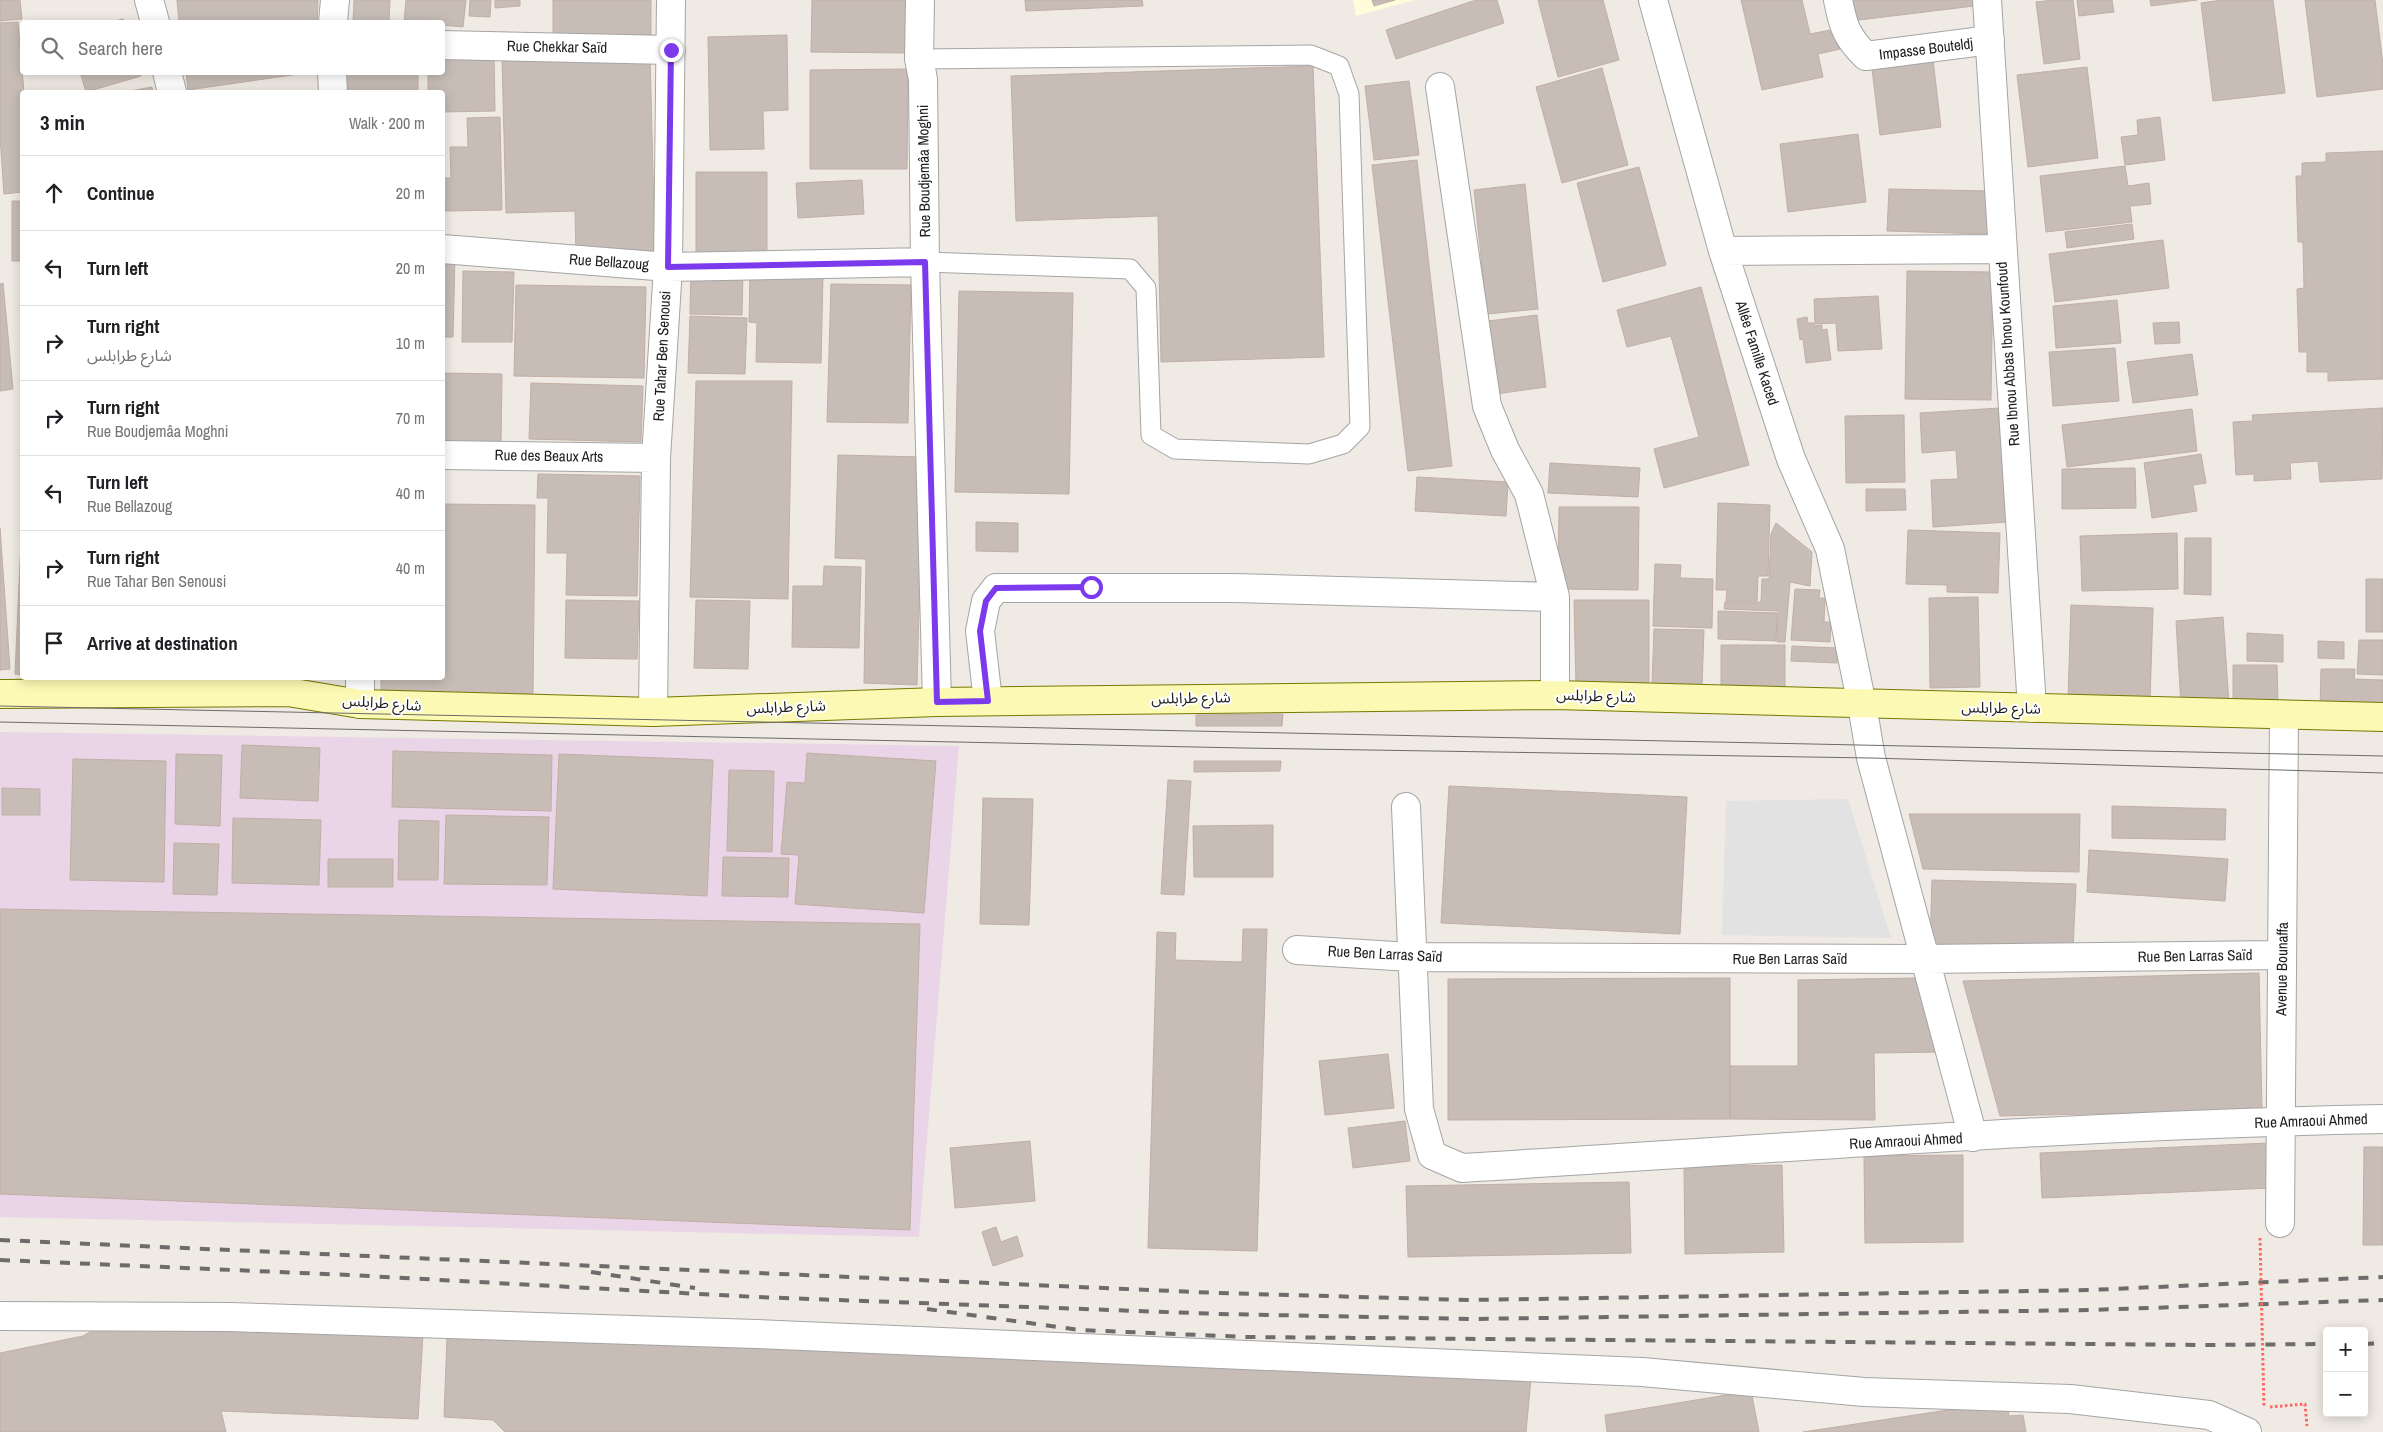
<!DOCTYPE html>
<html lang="en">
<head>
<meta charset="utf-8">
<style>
  :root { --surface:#fff; --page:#f6f6f6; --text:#202124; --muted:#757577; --line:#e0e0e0 }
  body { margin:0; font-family:"Archivo Narrow","Noto Sans Arabic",sans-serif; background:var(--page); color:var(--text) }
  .controls { position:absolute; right:15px; bottom:15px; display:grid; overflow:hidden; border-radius:5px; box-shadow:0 2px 12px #0003 }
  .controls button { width:45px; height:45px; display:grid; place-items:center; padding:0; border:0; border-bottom:1px solid var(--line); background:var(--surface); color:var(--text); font:25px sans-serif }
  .stop { position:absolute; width:15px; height:15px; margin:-11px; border:4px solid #7c3aed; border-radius:50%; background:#fff }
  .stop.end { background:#7c3aed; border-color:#fff; box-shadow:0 1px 5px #0008 }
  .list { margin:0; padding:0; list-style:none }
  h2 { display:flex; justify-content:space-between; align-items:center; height:65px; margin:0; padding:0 20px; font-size:21px }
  h2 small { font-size:16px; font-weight:400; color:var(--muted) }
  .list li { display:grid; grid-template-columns:32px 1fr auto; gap:15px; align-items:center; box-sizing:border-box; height:75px; padding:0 20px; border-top:1px solid var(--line) }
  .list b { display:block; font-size:19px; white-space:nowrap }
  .list p { margin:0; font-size:16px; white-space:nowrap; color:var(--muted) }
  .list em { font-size:16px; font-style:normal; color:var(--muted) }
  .icon { flex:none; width:28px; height:28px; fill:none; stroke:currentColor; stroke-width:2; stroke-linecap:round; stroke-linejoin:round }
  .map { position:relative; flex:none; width:2383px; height:1432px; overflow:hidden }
  .search { position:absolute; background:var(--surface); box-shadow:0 2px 12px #0003; left:20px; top:20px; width:425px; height:55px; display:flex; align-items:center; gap:12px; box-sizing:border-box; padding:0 18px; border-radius:5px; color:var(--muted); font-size:19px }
  .panel { position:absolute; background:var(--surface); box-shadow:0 2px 12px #0003; left:20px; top:90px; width:425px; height:590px; border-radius:5px }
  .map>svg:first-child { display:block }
</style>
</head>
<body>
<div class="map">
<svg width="2383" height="1432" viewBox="0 0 2383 1432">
  <rect width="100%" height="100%" fill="#efeae3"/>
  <!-- industrial -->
  <path fill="#e9d5e7" d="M0,732L959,746L919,1237L0,1217Z"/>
  <!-- education -->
  <path fill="#fffcdc" d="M1353,0H1415L1356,16Z"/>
  <!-- parking -->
  <path fill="#e2e2e2" d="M1848,799L1891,938L1722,935L1726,801Z"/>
  <!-- building -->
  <path fill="#c7bcb6" stroke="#c1afa5" d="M0,0H20L22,19L0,21Z
    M177,0H318L317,22H179Z
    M354,0H390L389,22L353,21Z
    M406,0H466L463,27L442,25V22H404Z
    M470,0H491L490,17L469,16Z
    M495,0H520V6L495,8Z
    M553,0H651V41H553Z
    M812,0H908L906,53L811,52Z
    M1025,0H1142L1143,6L1026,11Z
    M1372,0H1395L1374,6Z
    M1476,0H1497L1504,23L1396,59L1386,30Z
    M1538,0H1603L1619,60L1558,77Z
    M1741,0H1802L1810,34L1835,29L1840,49L1818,54L1823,77L1762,90Z
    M1848,0H1973L1974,6L1851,21Z
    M2053,0H2073L2080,59L2044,64L2036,2Z
    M2077,0H2112L2114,12L2079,16Z
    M2150,0H2197L2151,6Z
    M2222,0H2273L2285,93L2213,101L2201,3Z
    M2305,0H2375L2383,64V89L2317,97Z
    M123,19L125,22H111Z
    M18,22L24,92L22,192L4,194L0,136V23Z
    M787,35L788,110L763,111L764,149L710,150L708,37Z
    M494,53L495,111L442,112V92H428V72H442V54Z
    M650,54L655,255L576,257L575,211L506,213L502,58Z
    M1933,60L1941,127L1880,135L1872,69Z
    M1313,66L1324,357L1161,362L1158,216L1016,221L1011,76Z
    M2087,67L2098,158L2028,167L2017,75Z
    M1602,68L1628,165L1562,183L1536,87Z
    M908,69L907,169H810V70Z
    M80,72H140L141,76L86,92Z
    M186,72H313L188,90Z
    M345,72H418V92H344Z
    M1409,81L1419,155L1374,160L1365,86Z
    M152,87L153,92H125Z
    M500,117L502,210L445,211L444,178H451L450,147H468L467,118Z
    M2160,117L2165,160L2125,165L2121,137L2138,135L2137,120Z
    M1858,134L1866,202L1788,212L1780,144Z
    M2383,151V379L2328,381V372H2307V352H2299L2297,289L2304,288L2303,242H2298L2296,176H2302V163L2326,162V153Z
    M1417,160L1452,466L1408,471L1372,165Z
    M2125,166L2128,186L2149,183L2151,204L2130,206L2132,222L2046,232L2040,176Z
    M1639,167L1666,265L1603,282L1577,183Z
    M696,172H767V257H696Z
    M862,180L864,214L798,218L796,183Z
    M1525,184L1538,309L1487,314L1474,190Z
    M1889,189L1989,191L1988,234L1887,231Z
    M12,201H22V261H12Z
    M2132,224L2134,239L2067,248L2065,232Z
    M2163,240L2169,288L2055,302L2049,254Z
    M442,257H455L453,337H442Z
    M463,271L514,272L512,342H462Z
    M691,271L743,272L742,315L690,314Z
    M1907,271L1993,272L1991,400L1905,399Z
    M750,272L823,274L821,363L756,362L757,323L749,322Z
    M3,283L13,389L0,391V284Z
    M831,284L911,285L908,423L827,422Z
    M516,285L646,287L644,378L514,376Z
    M1701,287L1749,465L1664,488L1654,449L1699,437L1671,336L1627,347L1617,310Z
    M959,291L1073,293L1069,494L955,492Z
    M1878,296L1882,349L1838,351L1836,323L1815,324L1814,299Z
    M2117,300L2121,343L2056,348L2053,306Z
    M1537,315L1546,387L1489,395L1480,322Z
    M690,316L747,318L745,374L688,373Z
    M1807,317L1808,323H1814V326L1822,325V330L1827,329L1831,360L1806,363L1803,339L1800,340L1797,319Z
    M2179,322L2180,343L2155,344L2153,323Z
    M2115,348L2119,401L2053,406L2049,352Z
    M2192,354L2198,395L2133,403L2127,362Z
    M442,373L502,374L501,443L442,442Z
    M696,381H792L788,599L690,597Z
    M531,383L643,386L641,442L529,439Z
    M2000,408L2007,522L1933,527L1931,480L1958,479L1956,450L1922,453L1920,413Z
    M2383,408L2382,479L2320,482L2318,461L2290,463L2291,479L2254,481V474L2236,475L2233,422L2253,421L2252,415Z
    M2192,409L2197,451L2067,467L2062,425Z
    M1904,415L1905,482L1846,483L1845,416Z
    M2201,454L2206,483L2193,485L2197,511L2152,518L2144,463Z
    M838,455L923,457L917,685L864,683L866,559L835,558Z
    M1550,463L1640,468L1638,497L1548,493Z
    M2135,468L2136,508L2062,509V469Z
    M538,474L640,476L637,596L566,595L567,553H547L548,498H537Z
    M1417,477L1508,482L1506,516L1415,511Z
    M1866,489H1905L1906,510L1866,511Z
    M1718,503L1770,505L1768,576H1758L1757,601H1726L1727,590H1716Z
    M442,504L535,505L533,695L381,694V678H442Z
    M1559,507H1639L1638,590L1558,589Z
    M976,522L1018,523V552L976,551Z
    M1776,523L1812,552L1810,586L1790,582L1785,642H1777L1778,611L1724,609L1725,602H1761L1762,579H1769L1771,534Z
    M0,528L10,669L0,670Z
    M1908,530L2000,533L1998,593L1947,592V585L1906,584Z
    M2177,533L2178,589L2082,591L2080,536Z
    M2185,538H2211V595L2184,594Z
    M21,540H22V675L15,674Z
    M1655,564L1681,565L1680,578L1713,579L1712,628L1653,626Z
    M824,566L861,567L859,648L792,647L793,586H823Z
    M2366,579H2383V632H2366Z
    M1795,589L1820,590L1819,598H1825L1824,622H1831L1830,642L1791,640Z
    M1978,597L1980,687L1930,688L1929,598Z
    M566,600L639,601L637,659L565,658Z
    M696,600L750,601L748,669L694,668Z
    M1574,600H1649V686L1576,687Z
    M2071,605L2153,608L2150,700L2068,698Z
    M1718,611L1777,613L1776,641L1718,639Z
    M2223,617L2229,703L2181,706L2176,621Z
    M1654,629L1704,630L1702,685L1652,684Z
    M2247,633L2283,635V662L2247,661Z
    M2359,640H2383V675L2357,674Z
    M2318,641L2344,642V659L2318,658Z
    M1721,645H1785V698L1721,697Z
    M1792,646L1838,648L1837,663L1791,661Z
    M2233,665H2277L2278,705L2233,706Z
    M2321,669H2355L2354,679L2383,680V712L2320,711Z
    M85,678H213L212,683Z
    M1283,714L1282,726H1196V715Z
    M242,745L320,748L318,801L240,798Z
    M393,751L552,755L551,811L392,807Z
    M807,753L936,761L924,913L795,904L799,855L781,854L787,782L805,783Z
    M176,754L222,755L220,826L175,824Z
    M559,754L713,760L707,896L553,889Z
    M73,759L166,761L164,882L70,880Z
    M1194,761H1281L1280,771L1194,772Z
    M729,770L774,771L772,852L727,851Z
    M1168,780L1191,781L1184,895L1161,894Z
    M1449,786L1687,797L1680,934L1441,923Z
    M2,788L40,789V815H2Z
    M983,798L1033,799L1029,925L980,924Z
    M2112,806L2226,809L2225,840L2112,838Z
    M1909,814H2080L2079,872L1923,869Z
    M446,815L549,817L547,885L444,884Z
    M233,818L321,820L319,885L232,883Z
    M399,820L439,821L438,880H398Z
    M1273,825V877H1194L1193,826Z
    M174,843L219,844L217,895L173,894Z
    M2089,850L2228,859L2225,901L2087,892Z
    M723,857L789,858L788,897L722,896Z
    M328,859H393V887H328Z
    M1932,880L2076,884L2073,950L1930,947Z
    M0,909L920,924L910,1230L0,1194Z
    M1243,929H1267L1257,1251L1148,1248L1157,932L1176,933L1175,960L1242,962Z
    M2259,973L2262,1110L2000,1116L1963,981Z
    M1730,978V1119L1448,1120V979Z
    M1917,978L1942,1052L1874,1053L1875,1120L1730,1119V1066H1798V980Z
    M1388,1054L1394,1108L1325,1115L1319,1061Z
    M1405,1121L1410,1161L1353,1168L1348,1128Z
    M1030,1141L1035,1201L955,1208L950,1148Z
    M2269,1143L2270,1188L2042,1198L2040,1153Z
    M2364,1147H2383V1245H2363Z
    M1963,1155V1242L1865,1243L1864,1156Z
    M1782,1165L1784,1252L1685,1254L1684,1167Z
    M1629,1182L1631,1253L1408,1257L1406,1186Z
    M996,1227L1001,1242L1017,1236L1023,1256L993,1266L982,1232Z
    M98,1327L423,1335L418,1419L221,1411L226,1432H0V1353L83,1336Z
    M491,1328L1531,1379L1526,1432H505L493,1420L444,1417L447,1337L487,1339Z
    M1751,1391L1759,1432H1607L1605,1415Z
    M2007,1401L2009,1416L2023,1415L2026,1432H1803Z"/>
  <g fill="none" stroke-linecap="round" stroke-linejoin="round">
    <defs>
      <path id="lane" d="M919,59L1311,55L1339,66L1349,94L1360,427L1343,444L1309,454L1175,449L1151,435L1146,288L1130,269L925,262"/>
      <path id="street" d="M149,0L155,22
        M920,0L919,59L923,79L925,262L937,702
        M1653,0L1723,251L1791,459L1830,549L1862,705L1871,758L1973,1137
        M1838,0C1843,26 1847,38 1866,56L1990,40
        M1987,0L2032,708
        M333,22L335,0
        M442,45L671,50
        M167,72L172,92
        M332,72L333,92
        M1440,87L1487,406L1505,450L1529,494L1555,597V695
        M442,249L668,267L925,262
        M1723,251L2001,249
        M442,455L656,458
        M360,678V704
        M988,701L980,631L986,601L996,588H1234L1555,597
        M653,712L656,458L668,267L671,0
        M1406,807L1419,1109L1432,1155L1462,1168C1769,1149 2076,1125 2383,1119
        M1297,950L1411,957L1925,959L2282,955
        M2280,1223L2284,715
        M0,1316L229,1317L756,1334L1642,1372L1864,1392L2070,1399L2209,1415L2247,1432"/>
      <path id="secondary" d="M0,694L288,692L360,704L653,712L937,702L1555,695L2383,717"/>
    </defs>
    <!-- lane casing -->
    <use href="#lane" stroke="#a5a5a5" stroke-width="21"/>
    <!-- street casing -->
    <use href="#street" stroke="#a5a5a5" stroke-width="30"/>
    <!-- secondary casing -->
    <use href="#secondary" stroke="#767901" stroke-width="30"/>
    <!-- path -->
    <path stroke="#ff6764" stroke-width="3" stroke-dasharray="2.5 2.5" stroke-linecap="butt" d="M2270,1407L2305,1404L2307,1426"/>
    <!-- lane -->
    <use href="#lane" stroke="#fff" stroke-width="19"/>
    <!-- street -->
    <use href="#street" stroke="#fff" stroke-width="28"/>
    <!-- secondary -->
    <use href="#secondary" stroke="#fcf9b4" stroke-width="28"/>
    <!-- tram -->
    <path stroke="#6c6c6c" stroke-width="1" d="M0,706L2383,756
      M0,722L1243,748L1871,758L2383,773"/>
    <!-- rail -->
    <path stroke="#6c6c6c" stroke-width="4" stroke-dasharray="10 10" stroke-linecap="butt" d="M0,1240L1218,1293L1470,1300L2089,1290L2383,1277
      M0,1260L349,1275L756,1297L1220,1314L1472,1319L2090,1310L2383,1300
      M591,1272L695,1288
      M927,1309L1080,1330L1248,1337L2204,1345L2327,1344
      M2364,1344L2383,1343"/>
    <!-- path-bridge -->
    <path stroke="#ff6764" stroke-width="3" stroke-dasharray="2.5 2.5" stroke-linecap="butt" d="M2260,1238L2264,1408"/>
  </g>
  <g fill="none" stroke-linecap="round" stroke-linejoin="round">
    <!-- route -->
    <path stroke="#7c3aed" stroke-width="6" d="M671,50L668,267L925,262L937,702L988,701L980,631L986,601L996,588L1091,587"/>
  </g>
  <g text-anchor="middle" stroke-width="4" stroke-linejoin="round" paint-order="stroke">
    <!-- street labels -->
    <g font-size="15" fill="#1e1e1e" stroke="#fff">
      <text transform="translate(557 47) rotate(1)" y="5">Rue Chekkar Saïd</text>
      <text transform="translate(1926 49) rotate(-7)" y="5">Impasse Bouteldj</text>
      <text transform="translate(924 171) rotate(-91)" y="5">Rue Boudjemâa Moghni</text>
      <text transform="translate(609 262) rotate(4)" y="5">Rue Bellazoug</text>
      <text transform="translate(1757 353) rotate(72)" y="5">Allée Famille Kaced</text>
      <text transform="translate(2008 354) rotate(-94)" y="5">Rue Ibnou Abbas Ibnou Kounfoud</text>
      <text transform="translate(662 356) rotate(-87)" y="5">Rue Tahar Ben Senousi</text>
      <text transform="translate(549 456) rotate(1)" y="5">Rue des Beaux Arts</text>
      <text transform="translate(1596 696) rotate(2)" y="5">شارع طرابلس</text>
      <text transform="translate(1191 698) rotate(-1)" y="5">شارع طرابلس</text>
      <text transform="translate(382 703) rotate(4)" y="5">شارع طرابلس</text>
      <text transform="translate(786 707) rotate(-2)" y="5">شارع طرابلس</text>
      <text transform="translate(2001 708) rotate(1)" y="5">شارع طرابلس</text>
      <text transform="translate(1385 954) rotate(3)" y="5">Rue Ben Larras Saïd</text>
      <text transform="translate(2195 956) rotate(-1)" y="5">Rue Ben Larras Saïd</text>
      <text x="1790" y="964">Rue Ben Larras Saïd</text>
      <text transform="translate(2282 969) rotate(-89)" y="5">Avenue Bounaffa</text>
      <text transform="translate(2311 1121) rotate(-2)" y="5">Rue Amraoui Ahmed</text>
      <text transform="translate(1906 1141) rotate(-3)" y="5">Rue Amraoui Ahmed</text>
    </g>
  </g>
</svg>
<div class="controls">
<button>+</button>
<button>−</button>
</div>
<div class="stop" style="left:1091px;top:587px"></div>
<div class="stop end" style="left:671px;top:50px"></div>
<div class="search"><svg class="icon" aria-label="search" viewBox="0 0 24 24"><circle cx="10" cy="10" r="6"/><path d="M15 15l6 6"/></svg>Search here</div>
<section class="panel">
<h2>3 min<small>Walk · 200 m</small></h2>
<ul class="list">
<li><svg class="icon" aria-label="ahead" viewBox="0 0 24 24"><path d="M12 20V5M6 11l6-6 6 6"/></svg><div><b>Continue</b></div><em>20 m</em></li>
<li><svg class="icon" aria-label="left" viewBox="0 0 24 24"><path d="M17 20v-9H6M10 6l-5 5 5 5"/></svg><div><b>Turn left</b></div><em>20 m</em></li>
<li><svg class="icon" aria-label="right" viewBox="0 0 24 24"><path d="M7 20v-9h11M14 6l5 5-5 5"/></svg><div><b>Turn right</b><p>شارع طرابلس</p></div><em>10 m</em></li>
<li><svg class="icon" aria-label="right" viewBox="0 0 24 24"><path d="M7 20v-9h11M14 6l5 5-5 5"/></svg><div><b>Turn right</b><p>Rue Boudjemâa Moghni</p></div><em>70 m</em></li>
<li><svg class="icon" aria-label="left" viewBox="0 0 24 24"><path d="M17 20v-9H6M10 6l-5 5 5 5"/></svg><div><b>Turn left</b><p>Rue Bellazoug</p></div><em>40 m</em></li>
<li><svg class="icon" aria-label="right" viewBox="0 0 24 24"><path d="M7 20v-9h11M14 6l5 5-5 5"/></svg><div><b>Turn right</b><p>Rue Tahar Ben Senousi</p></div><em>40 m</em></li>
<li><svg class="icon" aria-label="arrive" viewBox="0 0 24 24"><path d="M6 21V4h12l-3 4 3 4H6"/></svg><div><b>Arrive at destination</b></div></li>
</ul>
</section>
</div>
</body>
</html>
